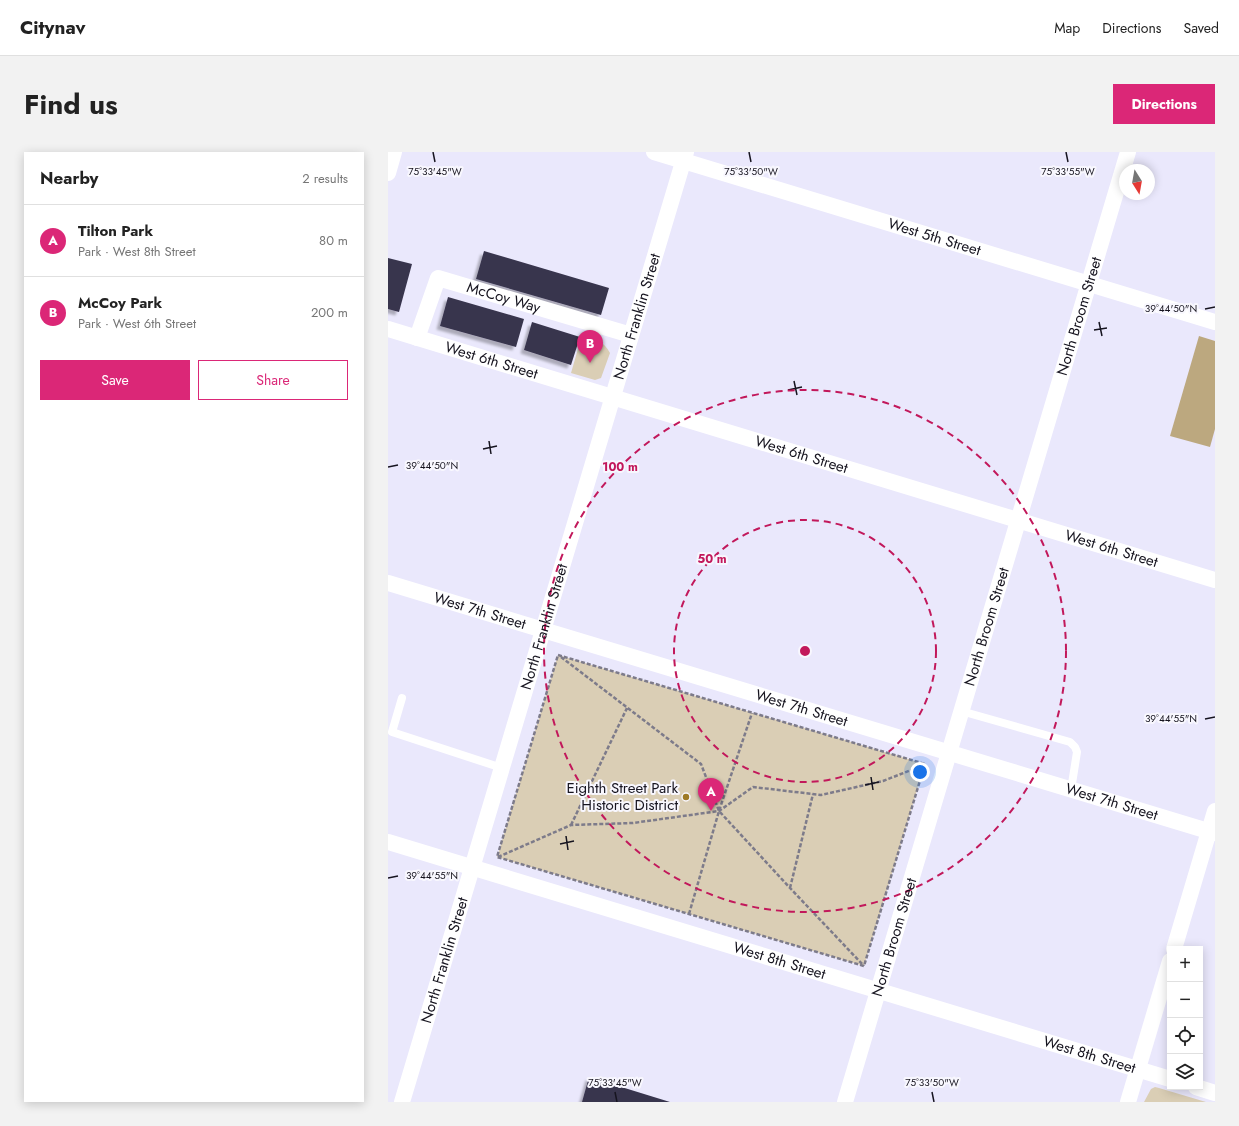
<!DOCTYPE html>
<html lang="en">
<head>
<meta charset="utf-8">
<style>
  :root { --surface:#fff; --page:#f2f2f2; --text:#222; --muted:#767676; --line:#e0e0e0; --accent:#db2777 }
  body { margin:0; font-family:Jost,sans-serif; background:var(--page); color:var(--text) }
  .controls { position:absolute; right:12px; bottom:12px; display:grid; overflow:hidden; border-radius:0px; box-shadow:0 2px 10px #0003 }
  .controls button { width:36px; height:36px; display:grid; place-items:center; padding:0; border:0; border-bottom:1px solid var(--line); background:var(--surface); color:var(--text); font:20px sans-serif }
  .compass { position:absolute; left:731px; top:12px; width:36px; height:36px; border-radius:50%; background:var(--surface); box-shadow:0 2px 10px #0003; rotate:169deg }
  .you { position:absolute; left:532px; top:620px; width:14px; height:14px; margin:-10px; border:3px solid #fff; border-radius:50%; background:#1a73e8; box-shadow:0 0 0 6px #1a73e833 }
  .badge { display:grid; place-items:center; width:26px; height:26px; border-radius:50%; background:var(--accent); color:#fff; font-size:13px; font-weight:700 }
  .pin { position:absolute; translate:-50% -33px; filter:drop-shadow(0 1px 2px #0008) }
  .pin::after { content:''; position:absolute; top:21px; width:14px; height:12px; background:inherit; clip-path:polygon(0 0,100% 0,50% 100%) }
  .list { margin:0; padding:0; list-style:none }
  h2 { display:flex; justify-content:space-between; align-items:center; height:52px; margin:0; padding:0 16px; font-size:17px }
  h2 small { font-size:13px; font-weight:400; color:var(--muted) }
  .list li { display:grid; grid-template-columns:26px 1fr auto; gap:12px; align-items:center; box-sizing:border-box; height:72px; padding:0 16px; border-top:1px solid var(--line) }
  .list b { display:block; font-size:15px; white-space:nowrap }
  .list p { margin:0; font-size:13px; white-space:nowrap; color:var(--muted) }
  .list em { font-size:13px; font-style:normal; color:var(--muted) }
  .actions { display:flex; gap:8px; padding:12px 16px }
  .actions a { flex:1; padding:9px 0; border:1px solid var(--accent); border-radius:0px; text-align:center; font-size:14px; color:var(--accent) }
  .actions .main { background:var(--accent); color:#fff }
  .icon { flex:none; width:22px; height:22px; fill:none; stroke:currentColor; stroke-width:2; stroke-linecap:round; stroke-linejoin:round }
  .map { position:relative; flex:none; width:827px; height:950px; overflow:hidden; border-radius:0px }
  header { display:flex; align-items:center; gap:24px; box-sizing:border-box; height:56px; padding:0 20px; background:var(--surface); border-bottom:1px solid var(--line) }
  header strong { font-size:19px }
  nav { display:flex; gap:22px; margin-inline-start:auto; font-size:14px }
  .intro { display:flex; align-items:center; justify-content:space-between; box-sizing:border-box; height:96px; padding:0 24px }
  h1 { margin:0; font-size:28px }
  .button { padding:10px 18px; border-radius:0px; background:var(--accent); color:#fff; font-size:14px; font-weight:700 }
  main { display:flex; gap:24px; padding:0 24px }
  aside { flex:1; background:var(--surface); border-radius:0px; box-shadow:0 2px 10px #0003 }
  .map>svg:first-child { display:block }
</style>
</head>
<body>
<header>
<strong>Citynav</strong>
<nav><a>Map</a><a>Directions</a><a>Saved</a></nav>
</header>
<div class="intro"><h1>Find us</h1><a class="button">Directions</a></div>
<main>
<aside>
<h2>Nearby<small>2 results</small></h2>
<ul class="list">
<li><span class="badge">A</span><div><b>Tilton Park</b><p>Park · West 8th Street</p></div><em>80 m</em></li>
<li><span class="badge">B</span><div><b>McCoy Park</b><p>Park · West 6th Street</p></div><em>200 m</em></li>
</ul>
<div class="actions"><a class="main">Save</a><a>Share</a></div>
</aside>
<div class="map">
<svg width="827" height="950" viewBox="0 0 827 950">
  <defs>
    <filter id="shadow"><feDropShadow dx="-3.5" dy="3.5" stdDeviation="1" flood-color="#0004"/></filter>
  </defs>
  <rect width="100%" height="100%" fill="#eae8fc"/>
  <!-- green -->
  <path fill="#daceb5" d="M194,183C207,187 216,189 222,201L213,226L207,228L183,221Z
    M170,503L537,612L476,814L109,705Z
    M767,935L771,936L818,950H756L763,937Z"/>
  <!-- forest -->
  <path fill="#bca87f" d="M811,184L827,189V277L822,295L782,284Z"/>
  <!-- building -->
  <path fill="#39354e" filter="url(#shadow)" d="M96,99L221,136L213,163L88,127Z
    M0,106L24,112L11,160L0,157Z
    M60,145L136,167L128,195L52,174Z
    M144,170L192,185L183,213L136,198Z
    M201,925L282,950H194Z"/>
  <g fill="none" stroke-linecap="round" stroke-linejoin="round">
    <!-- path -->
    <path stroke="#7d7b8a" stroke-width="2.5" stroke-dasharray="4 2" stroke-linecap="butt" d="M170,503L537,612L476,814L109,705Z
      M173,505L313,612L331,659L402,736L476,814
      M183,673L239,556
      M110,705L183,673L245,671L331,659L365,635L433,643L495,629L536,613
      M402,736L425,642
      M301,762L331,659L364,561"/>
    <!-- service -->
    <path stroke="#fff" stroke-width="8" d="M14,546L4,580L114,616
      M573,559L682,590L687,595L689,600L683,638"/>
    <!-- minor -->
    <g stroke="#fff" stroke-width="16">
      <path id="s1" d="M266,0L827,170"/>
      <path d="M0,21L6,0"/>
      <path id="s2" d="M0,177L827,428"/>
      <path id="s3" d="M29,186L50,126L243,183"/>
      <path id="s4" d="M0,431L827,681"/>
      <path id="s5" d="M0,690L782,927"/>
      <path d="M786,797L827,659"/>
      <path d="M808,935L827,941"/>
      <path id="s6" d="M14,950L298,0"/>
      <path id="s7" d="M457,950L740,0"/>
      <path d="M740,950L782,809"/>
    </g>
  </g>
  <!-- ticks -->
  <path fill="none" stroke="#16141f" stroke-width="1.5" d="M45,0L47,10M361,0L363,10M678,0L680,10M817,157L827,155M711,170L714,184M706,178L719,176M406,229L409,243M400,238L414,235M101,289L103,302M95,297L109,294M0,315L10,313M817,567L827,565M483,625L485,638M477,633L491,630M178,684L180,698M172,692L186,689M0,726L10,724M227,940L229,950M544,940L546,950"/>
  <!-- distance rings -->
  <g fill="none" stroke="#c2185b" stroke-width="2" stroke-dasharray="7 5">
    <circle cx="417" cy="499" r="131"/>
    <circle cx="417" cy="499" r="261"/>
  </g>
  <!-- markers -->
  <circle fill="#9e7a26" stroke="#f8f7fe" stroke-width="1.5" cx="298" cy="645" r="4"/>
  <g text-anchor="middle" stroke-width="4" stroke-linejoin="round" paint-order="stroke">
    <!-- street labels -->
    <g font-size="15" fill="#16141f" stroke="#f8f7fe">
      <text dy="5" stroke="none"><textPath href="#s1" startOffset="293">West 5th Street</textPath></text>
      <text dy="5" stroke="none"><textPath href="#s3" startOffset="132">McCoy Way</textPath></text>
      <text dy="5" stroke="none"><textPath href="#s7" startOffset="820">North Broom Street</textPath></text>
      <text dy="5" stroke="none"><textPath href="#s6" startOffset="820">North Franklin Street</textPath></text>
      <text dy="5" stroke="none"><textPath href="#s2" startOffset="108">West 6th Street</textPath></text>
      <text dy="5" stroke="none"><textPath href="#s2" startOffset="432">West 6th Street</textPath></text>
      <text dy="5" stroke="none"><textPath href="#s2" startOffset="756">West 6th Street</textPath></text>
      <text dy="5" stroke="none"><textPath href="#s4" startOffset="96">West 7th Street</textPath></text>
      <text dy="5" stroke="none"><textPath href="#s6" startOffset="496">North Franklin Street</textPath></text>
      <text dy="5" stroke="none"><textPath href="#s7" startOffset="496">North Broom Street</textPath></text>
      <text dy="5" stroke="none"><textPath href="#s4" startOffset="432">West 7th Street</textPath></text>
      <text dy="5" stroke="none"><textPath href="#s4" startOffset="756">West 7th Street</textPath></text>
      <text dy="5" stroke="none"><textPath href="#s7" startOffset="172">North Broom Street</textPath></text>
      <text dy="5" stroke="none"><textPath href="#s6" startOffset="148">North Franklin Street</textPath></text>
      <text dy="5" stroke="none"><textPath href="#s5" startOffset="409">West 8th Street</textPath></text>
      <text dy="5" stroke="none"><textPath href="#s5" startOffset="733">West 8th Street</textPath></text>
    </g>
    <!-- poi labels -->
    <g font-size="15" fill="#16141f" stroke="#f8f7fe" text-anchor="end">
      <text x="290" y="641">Eighth Street Park<tspan x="290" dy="17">Historic District</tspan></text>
    </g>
  </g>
  <g font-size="10" text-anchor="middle" fill="#16141f" stroke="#f8f7fe" stroke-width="4" stroke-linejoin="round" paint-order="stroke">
    <text x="47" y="23">75°33'45"W</text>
    <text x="363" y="23">75°33'50"W</text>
    <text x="680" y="23">75°33'55"W</text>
    <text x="783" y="160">39°44'50"N</text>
    <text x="44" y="317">39°44'50"N</text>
    <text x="783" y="570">39°44'55"N</text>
    <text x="44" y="727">39°44'55"N</text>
    <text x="227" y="934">75°33'45"W</text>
    <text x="544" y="934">75°33'50"W</text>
  </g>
  <circle cx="417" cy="499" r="6" fill="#c2185b" stroke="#f8f7fe" stroke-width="2"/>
  <g font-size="12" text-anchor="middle" font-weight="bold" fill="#c2185b" stroke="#f8f7fe" stroke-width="4" stroke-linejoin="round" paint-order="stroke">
    <text x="232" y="319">100 m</text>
    <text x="324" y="411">50 m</text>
  </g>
</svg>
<div class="controls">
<button>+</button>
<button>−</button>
<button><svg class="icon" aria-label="locate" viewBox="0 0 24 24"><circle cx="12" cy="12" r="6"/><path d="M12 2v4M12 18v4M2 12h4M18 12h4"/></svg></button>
<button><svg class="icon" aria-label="layers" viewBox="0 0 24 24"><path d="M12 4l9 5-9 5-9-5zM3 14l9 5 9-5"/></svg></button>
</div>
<svg class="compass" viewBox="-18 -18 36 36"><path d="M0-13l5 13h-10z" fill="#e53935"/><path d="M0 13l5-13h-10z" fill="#767676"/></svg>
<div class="you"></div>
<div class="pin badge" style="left:323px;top:659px">A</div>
<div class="pin badge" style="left:202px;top:211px">B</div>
</div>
</main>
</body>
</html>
